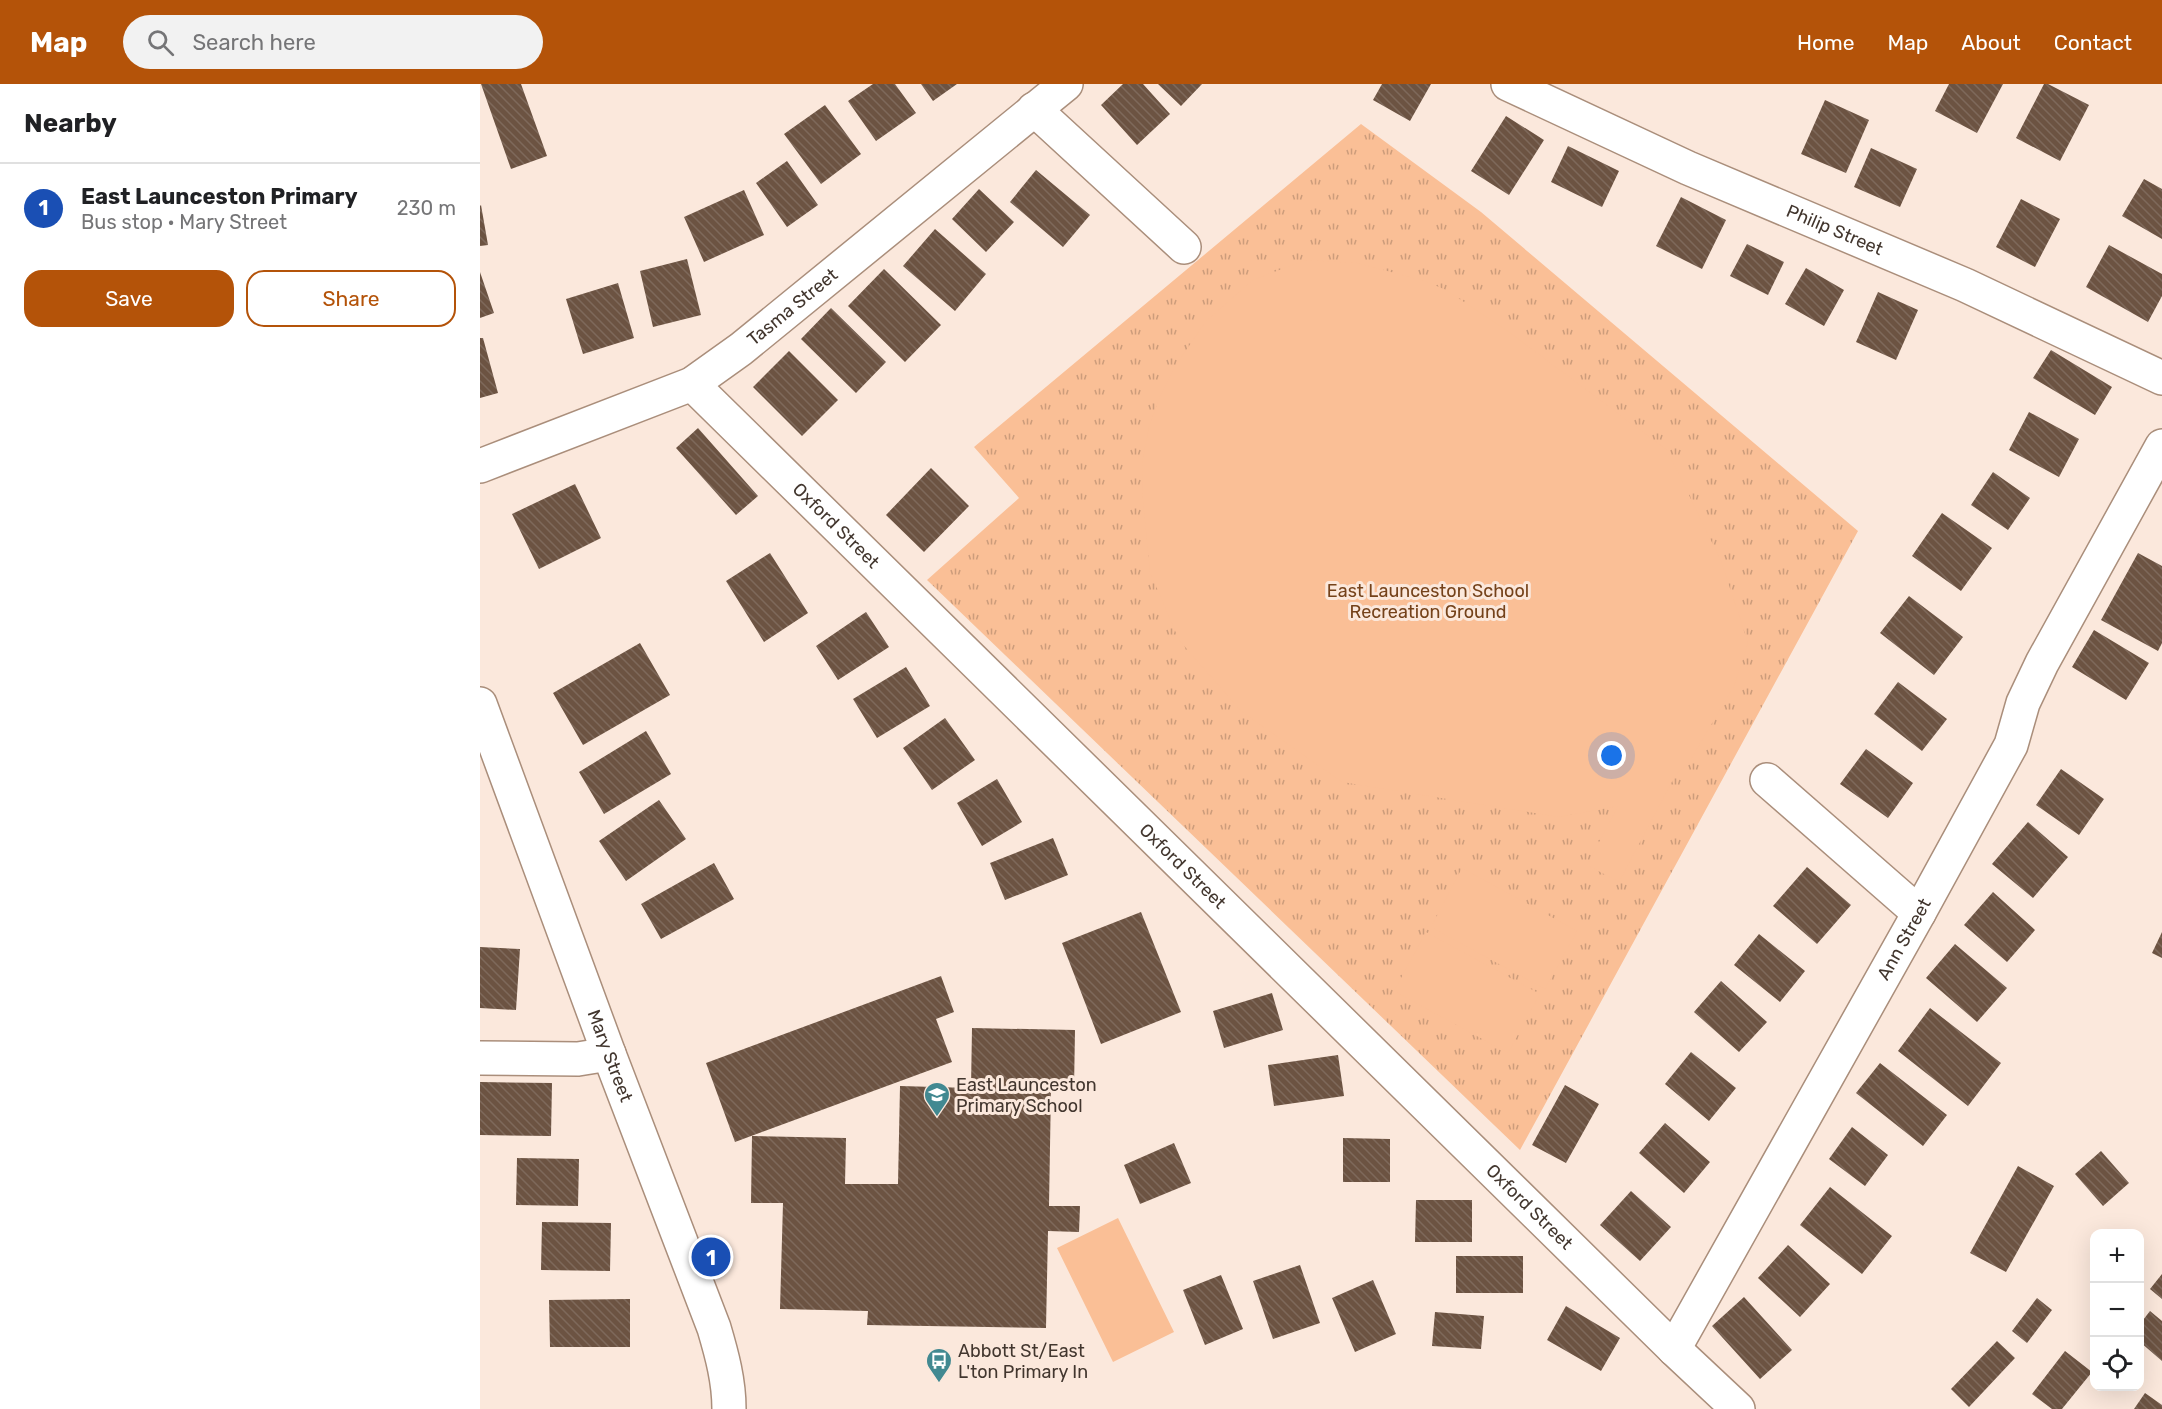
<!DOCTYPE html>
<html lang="en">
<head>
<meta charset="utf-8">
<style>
  :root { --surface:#fff; --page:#f2f2f2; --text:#202124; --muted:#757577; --line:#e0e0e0; --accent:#b45309 }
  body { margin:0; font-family:Rubik,sans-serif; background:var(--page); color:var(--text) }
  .controls { position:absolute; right:18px; bottom:18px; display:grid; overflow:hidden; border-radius:12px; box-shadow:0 6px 24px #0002 }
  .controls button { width:54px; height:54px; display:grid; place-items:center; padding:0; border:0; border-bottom:2px solid var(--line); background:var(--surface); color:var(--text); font:30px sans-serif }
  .you { position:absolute; left:1132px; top:672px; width:21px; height:21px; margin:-15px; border:4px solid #fff; border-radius:50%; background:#1a73e8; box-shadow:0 0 0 9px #1a73e833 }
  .badge { display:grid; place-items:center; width:39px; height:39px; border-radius:50%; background:var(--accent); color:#fff; font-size:20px; font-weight:700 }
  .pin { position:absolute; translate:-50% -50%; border:3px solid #fff; box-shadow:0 2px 6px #0006 }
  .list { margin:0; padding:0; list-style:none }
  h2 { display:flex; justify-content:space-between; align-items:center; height:78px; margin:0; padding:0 24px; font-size:26px }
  h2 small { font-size:20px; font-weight:400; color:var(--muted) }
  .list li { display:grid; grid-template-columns:39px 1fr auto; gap:18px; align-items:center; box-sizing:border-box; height:90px; padding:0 24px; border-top:2px solid var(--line) }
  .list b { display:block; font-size:22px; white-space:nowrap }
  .list p { margin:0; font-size:20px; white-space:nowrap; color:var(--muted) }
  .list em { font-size:20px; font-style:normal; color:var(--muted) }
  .actions { display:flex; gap:12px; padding:18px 24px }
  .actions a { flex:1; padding:14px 0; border:2px solid var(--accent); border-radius:18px; text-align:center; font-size:21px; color:var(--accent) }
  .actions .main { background:var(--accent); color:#fff }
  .icon { flex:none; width:33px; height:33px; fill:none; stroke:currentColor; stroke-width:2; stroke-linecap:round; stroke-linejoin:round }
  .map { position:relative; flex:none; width:1682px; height:1325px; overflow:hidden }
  header { display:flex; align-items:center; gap:36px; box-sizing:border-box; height:84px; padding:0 30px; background:var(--accent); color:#fff }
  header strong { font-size:28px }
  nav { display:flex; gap:33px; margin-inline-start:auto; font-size:21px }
  .search { width:420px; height:54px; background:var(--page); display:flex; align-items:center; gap:15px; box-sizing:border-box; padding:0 21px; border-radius:33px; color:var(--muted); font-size:22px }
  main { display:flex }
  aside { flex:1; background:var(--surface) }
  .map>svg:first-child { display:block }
</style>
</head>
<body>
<header>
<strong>Map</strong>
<div class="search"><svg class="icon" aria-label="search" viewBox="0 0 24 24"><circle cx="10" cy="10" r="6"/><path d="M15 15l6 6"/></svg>Search here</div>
<nav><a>Home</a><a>Map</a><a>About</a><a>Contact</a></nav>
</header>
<main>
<aside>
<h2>Nearby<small></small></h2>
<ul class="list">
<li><span class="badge" style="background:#1a4fb4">1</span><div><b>East Launceston Primary</b><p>Bus stop · Mary Street</p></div><em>230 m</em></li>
</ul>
<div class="actions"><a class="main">Save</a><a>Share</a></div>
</aside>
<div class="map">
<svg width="1682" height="1325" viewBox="0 0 1682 1325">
  <defs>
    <pattern id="park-tufts" width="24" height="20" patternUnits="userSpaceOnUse" patternTransform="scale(1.5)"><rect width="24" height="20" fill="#fabf96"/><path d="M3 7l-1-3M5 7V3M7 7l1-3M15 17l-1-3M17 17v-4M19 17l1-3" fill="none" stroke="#cc9c7b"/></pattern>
    <pattern id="building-back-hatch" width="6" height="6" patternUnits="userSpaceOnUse" patternTransform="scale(1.5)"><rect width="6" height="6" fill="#6c5342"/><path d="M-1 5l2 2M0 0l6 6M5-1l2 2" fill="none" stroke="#7e695b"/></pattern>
  </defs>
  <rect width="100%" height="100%" fill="#fbe8dc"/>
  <!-- park -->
  <path fill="url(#park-tufts)" d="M881,40L1001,128L1378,447L1040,1066L447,496L539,414L494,363Z"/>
  <!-- pitch -->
  <path fill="#fabf96" d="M826,176L877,179L945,197L966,206L1029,248L1187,366L1241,477L1268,559L1254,602L1208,680L1196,690L1139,798L1107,781L1138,722L1079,733L862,698L761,627L699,556L670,488L662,406L663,374L669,343L680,312L694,284L726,237L773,196Z
    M982,784L1097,847L1065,905L951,843Z
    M946,848L1060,910L1028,969L914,907Z
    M638,1134L694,1248L633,1278L577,1164Z"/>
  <!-- building -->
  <path fill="url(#building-back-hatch)" d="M1,0H41L67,72L31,85Z
    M393,0H415L436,29L396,57L368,17Z
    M441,0H477L453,17Z
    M643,0H663L690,30L657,61L621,21Z
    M678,0H722L701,22Z
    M902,0H951L930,37L893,16Z
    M1469,0H1523L1497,49L1455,27Z
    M1564,0H1568L1609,21L1580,77L1536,54Z
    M1345,16L1389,36L1366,89L1321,70Z
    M345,21L381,70L341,100L304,50Z
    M1026,32L1064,56L1029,111L991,87Z
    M1088,62L1139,87L1122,123L1071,98Z
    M1391,64L1437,85L1420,123L1374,103Z
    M307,77L338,121L307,143L276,99Z
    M556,86L610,131L583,163L530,118Z
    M1664,95L1682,105V155L1642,132Z
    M499,105L534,138L506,168L472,135Z
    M264,106L284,151L224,178L204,133Z
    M1201,113L1246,136L1222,185L1176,162Z
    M1541,115L1580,135L1555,183L1516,163Z
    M1,121L8,161L0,162V122Z
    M455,145L506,190L475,227L423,182Z
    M1267,160L1304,178L1288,211L1250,192Z
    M1629,161L1682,190V212L1668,238L1606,203Z
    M207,175L221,231L173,243L160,187Z
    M1326,184L1364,206L1344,242L1305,220Z
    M404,185L461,241L425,278L368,222Z
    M0,188L14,229L0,234Z
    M138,199L154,254L103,270L86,215Z
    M1398,208L1438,226L1416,276L1376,258Z
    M351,224L406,278L376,309L321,255Z
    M0,254H3L18,309L0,314Z
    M1571,266L1632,303L1615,331L1553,294Z
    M309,267L358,316L322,352L273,303Z
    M1549,328L1599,355L1579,393L1529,366Z
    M218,344L278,412L256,431L196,364Z
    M451,384L489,422L444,468L406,431Z
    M1513,388L1550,414L1528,446L1491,421Z
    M95,400L121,454L59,485L32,430Z
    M1462,429L1512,464L1481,507L1432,472Z
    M290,469L328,529L284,558L246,497Z
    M1658,469L1682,482V559L1678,567L1621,536Z
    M1429,512L1483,553L1454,591L1400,549Z
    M386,528L409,563L358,596L336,562Z
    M1614,546L1669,579L1646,616L1592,583Z
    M160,559L190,611L103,661L73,609Z
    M426,583L450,622L397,654L373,615Z
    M1418,598L1467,635L1442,667L1394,630Z
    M465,634L495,676L452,706L423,664Z
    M166,647L191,690L124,730L99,688Z
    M1386,665L1433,699L1408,734L1360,700Z
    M1581,685L1624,715L1599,751L1556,721Z
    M517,695L542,738L502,762L477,719Z
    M179,716L206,755L146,797L119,757Z
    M1548,738L1588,773L1553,814L1512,780Z
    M573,754L588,791L525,816L510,779Z
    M234,779L254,815L181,855L161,820Z
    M1327,783L1371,821L1337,860L1293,822Z
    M1513,808L1555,846L1527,878L1484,841Z
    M661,828L701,928L621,960L582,859Z
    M1682,848V874L1672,869Z
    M1279,850L1325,887L1300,918L1254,881Z
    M1475,860L1527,904L1497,938L1446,894Z
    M0,863L40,865L36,926L0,924Z
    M461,892L474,928L456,935L472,978L255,1058L226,979Z
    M1241,897L1287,938L1259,968L1214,928Z
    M792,909L803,946L744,964L733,927Z
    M1450,924L1521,979L1488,1022L1418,967Z
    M492,944L595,946L594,1005L571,1004L569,1122H600L599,1148L568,1147L566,1244L387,1241L388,1227L300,1225L303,1119H271L272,1052L366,1054L365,1100H418L420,1002L491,1004Z
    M1211,968L1256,1004L1229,1037L1185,1000Z
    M858,971L864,1012L794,1022L788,981Z
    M1400,979L1467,1031L1443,1062L1376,1009Z
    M0,998L72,999L71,1052L0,1051Z
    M1085,1001L1119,1020L1086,1079L1052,1061Z
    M1185,1039L1230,1078L1204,1109L1159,1069Z
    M1372,1043L1408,1071L1385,1102L1349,1075Z
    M863,1054L910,1055V1098H863Z
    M694,1059L711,1099L660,1120L644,1081Z
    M1621,1067L1649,1099L1623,1122L1595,1090Z
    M37,1074L99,1075L98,1122L36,1121Z
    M1538,1082L1574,1102L1526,1188L1490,1169Z
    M1350,1103L1412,1152L1382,1190L1320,1141Z
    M1151,1107L1191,1143L1160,1177L1120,1141Z
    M936,1116H992V1158H935Z
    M62,1138L131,1139L130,1187L61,1186Z
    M1308,1161L1350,1200L1320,1233L1278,1194Z
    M976,1172H1043V1209H976Z
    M820,1181L840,1239L793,1255L773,1197Z
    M1682,1190V1215L1670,1205Z
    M741,1191L763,1245L725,1261L703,1206Z
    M893,1196L916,1250L875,1268L852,1214Z
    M1264,1213L1312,1266L1280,1295L1232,1242Z
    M1557,1214L1572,1226L1547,1259L1532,1247Z
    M150,1215V1263H70L69,1216Z
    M1086,1222L1140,1254L1121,1287L1067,1256Z
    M1670,1227L1682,1237V1277L1660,1258V1240Z
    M955,1228L1004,1232L1001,1265L952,1262Z
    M1517,1257L1535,1274L1489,1323L1471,1305Z
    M1585,1267L1612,1288L1582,1325H1572L1552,1310Z
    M1665,1309L1682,1321V1325H1654Z"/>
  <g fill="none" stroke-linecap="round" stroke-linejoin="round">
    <defs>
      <g id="minor">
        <path id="s1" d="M1028,0L1208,84L1485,201L1682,294"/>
        <path d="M554,25L704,163"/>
        <path id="s2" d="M212,300L1194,1265L1258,1325"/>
        <path id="s3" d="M0,382L212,300L261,265L586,0"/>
        <path id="s4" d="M0,620L129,970L234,1244C242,1271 249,1297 249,1325"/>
        <path d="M1287,696L1439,829"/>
        <path d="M0,974L98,975L129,970"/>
        <path id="s5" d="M1194,1265L1439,829L1531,661L1543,619L1562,579L1682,362"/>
      </g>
    </defs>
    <!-- minor casing -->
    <use href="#minor" stroke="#aa8e7b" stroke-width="36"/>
    <!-- minor -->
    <use href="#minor" stroke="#fff" stroke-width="33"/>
  </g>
  <!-- icons -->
  <defs>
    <symbol id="school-pin" viewBox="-11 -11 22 30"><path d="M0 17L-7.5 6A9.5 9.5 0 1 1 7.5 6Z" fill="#428991" stroke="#fbe8dc"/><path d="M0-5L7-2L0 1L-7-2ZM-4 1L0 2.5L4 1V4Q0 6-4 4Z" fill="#fff"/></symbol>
    <symbol id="bus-pin" viewBox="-11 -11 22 30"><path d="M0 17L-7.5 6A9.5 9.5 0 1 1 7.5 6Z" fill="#428991" stroke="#fbe8dc"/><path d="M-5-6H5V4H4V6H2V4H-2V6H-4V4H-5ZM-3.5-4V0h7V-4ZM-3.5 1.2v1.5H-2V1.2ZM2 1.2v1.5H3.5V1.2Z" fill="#fff"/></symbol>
  </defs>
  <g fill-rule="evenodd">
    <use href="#school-pin" x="442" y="996" width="30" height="40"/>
    <use href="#bus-pin" x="444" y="1262" width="30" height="40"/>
  </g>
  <g text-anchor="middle" stroke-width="6" stroke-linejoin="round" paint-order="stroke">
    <!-- street labels -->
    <g font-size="18" fill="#42362e" stroke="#fbe8dc">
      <text dy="6" stroke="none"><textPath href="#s1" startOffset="358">Philip Street</textPath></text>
      <text dy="6" stroke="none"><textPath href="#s3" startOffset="354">Tasma Street</textPath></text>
      <text dy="6" stroke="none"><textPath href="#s2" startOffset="202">Oxford Street</textPath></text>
      <text dy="6" stroke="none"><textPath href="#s2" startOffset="688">Oxford Street</textPath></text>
      <text dy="6" stroke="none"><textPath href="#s5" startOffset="470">Ann Street</textPath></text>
      <text dy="6" stroke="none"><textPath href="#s4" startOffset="375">Mary Street</textPath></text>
      <text dy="6" stroke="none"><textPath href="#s2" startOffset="1174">Oxford Street</textPath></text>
    </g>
    <!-- park labels -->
    <g font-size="18" fill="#75421a" stroke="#fbe8dc">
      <text x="948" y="513">East Launceston School<tspan x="948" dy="21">Recreation Ground</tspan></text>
    </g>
    <!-- poi labels -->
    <g font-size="18" fill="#42362e" stroke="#fbe8dc" text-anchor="start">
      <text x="476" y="1007">East Launceston<tspan x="476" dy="21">Primary School</tspan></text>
      <text x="478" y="1273">Abbott St/East<tspan x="478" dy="21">L'ton Primary In</tspan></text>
    </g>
  </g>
</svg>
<div class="controls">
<button>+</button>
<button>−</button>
<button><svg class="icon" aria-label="locate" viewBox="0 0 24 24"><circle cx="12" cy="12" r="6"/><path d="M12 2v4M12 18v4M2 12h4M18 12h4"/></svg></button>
</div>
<div class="you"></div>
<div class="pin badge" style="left:231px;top:1173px;background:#1a4fb4">1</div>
</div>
</main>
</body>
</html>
